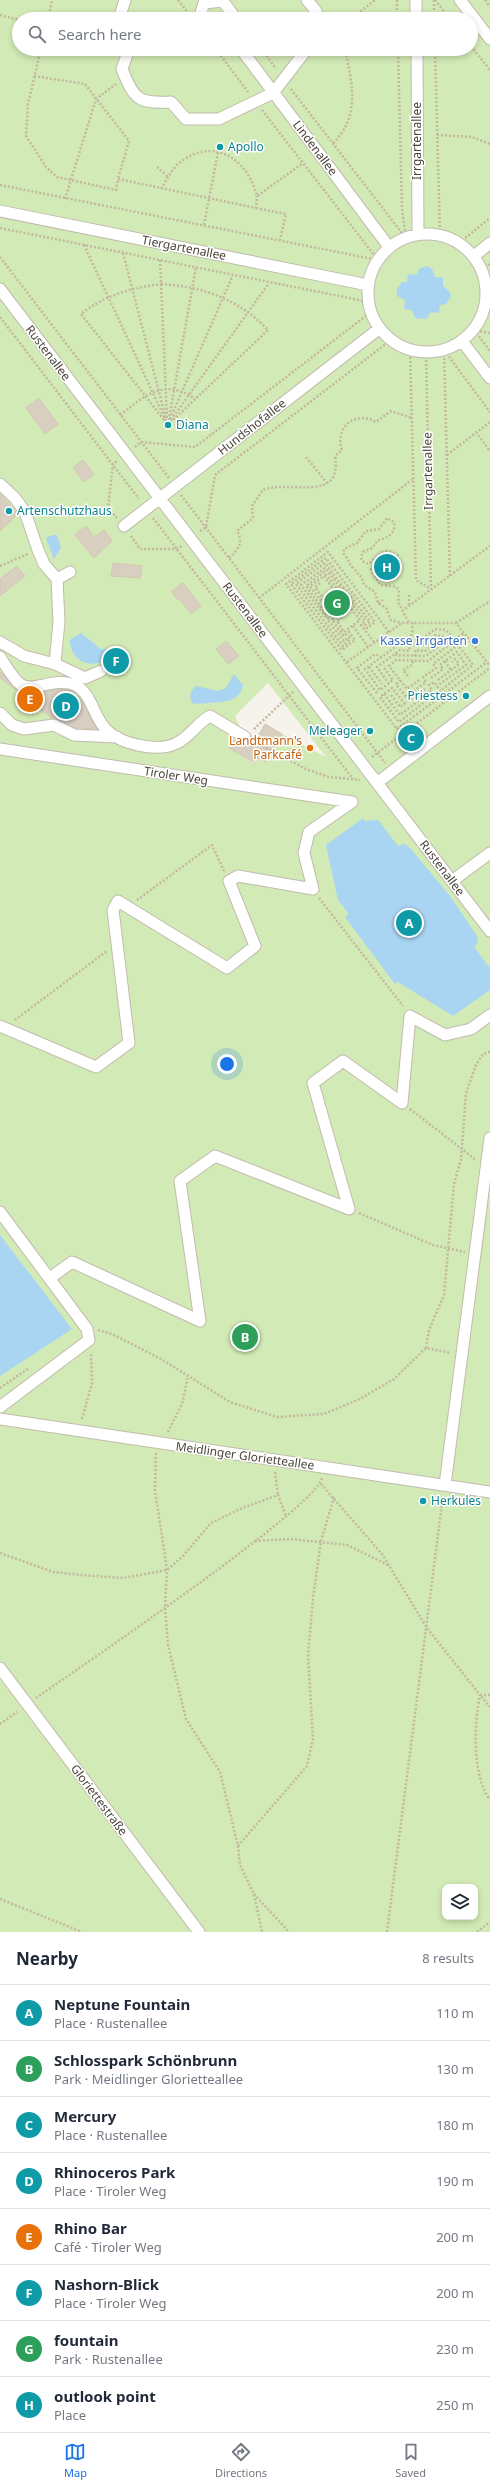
<!DOCTYPE html>
<html lang="en">
<head>
<meta charset="utf-8">
<style>
  :root { --surface:#fff; --page:#f2f2f3; --text:#1f2937; --muted:#747a83; --line:#e0e1e3; --accent:#1a73e8 }
  body { margin:0; font-family:"Noto Sans",sans-serif; background:var(--page); color:var(--text) }
  .controls { position:absolute; right:12px; bottom:12px; display:grid; overflow:hidden; border-radius:8px; box-shadow:0 2px 6px #0003 }
  .controls button { width:36px; height:36px; display:grid; place-items:center; padding:0; border:0; border-bottom:1px solid var(--line); background:var(--surface); color:var(--text); font:20px sans-serif }
  .you { position:absolute; left:227px; top:1064px; width:14px; height:14px; margin:-10px; border:3px solid #fff; border-radius:50%; background:#1a73e8; box-shadow:0 0 0 6px #1a73e833 }
  .badge { display:grid; place-items:center; width:26px; height:26px; border-radius:50%; background:var(--accent); color:#fff; font-size:13px; font-weight:700 }
  .pin { position:absolute; translate:-50% -50%; border:2px solid #fff; box-shadow:0 1px 4px #0006 }
  .list { margin:0; padding:0; list-style:none }
  h2 { display:flex; justify-content:space-between; align-items:center; height:52px; margin:0; padding:0 16px; font-size:17px }
  h2 small { font-size:13px; font-weight:400; color:var(--muted) }
  .list li { display:grid; grid-template-columns:26px 1fr auto; gap:12px; align-items:center; box-sizing:border-box; height:56px; padding:0 16px; border-top:1px solid var(--line) }
  .list b { display:block; font-size:15px; white-space:nowrap }
  .list p { margin:0; font-size:13px; white-space:nowrap; color:var(--muted) }
  .list em { font-size:13px; font-style:normal; color:var(--muted) }
  .icon { flex:none; width:22px; height:22px; fill:none; stroke:currentColor; stroke-width:2; stroke-linecap:round; stroke-linejoin:round }
  .map { position:relative; flex:none; width:490px; height:1932px; overflow:hidden }
  .search { position:absolute; background:var(--surface); box-shadow:0 2px 6px #0003; left:12px; right:12px; top:12px; height:44px; display:flex; align-items:center; gap:10px; box-sizing:border-box; padding:0 14px; border-radius:22px; color:var(--muted); font-size:15px }
  .sheet { height:500px; background:var(--surface) }
  nav { display:flex; justify-content:space-around; align-items:center; box-sizing:border-box; height:56px; border-top:1px solid var(--line); background:var(--surface); font-size:11px; color:var(--muted) }
  nav a { display:grid; justify-items:center; gap:2px }
  nav .on { color:var(--accent) }
  .map>svg:first-child { display:block }
</style>
</head>
<body>
<div class="map">
<svg width="490" height="1932" viewBox="0 0 490 1932">
  <rect width="100%" height="100%" fill="#f6f3ec"/>
  <!-- green -->
  <path fill="#d2eab5" fill-rule="evenodd" d="M0,0H490V1932H0ZM19,19H471V49H19ZM268,683L326,757L282,734L278,741L276,740L266,762L256,757L253,763L229,748L241,729L235,716ZM445,1887H475V1917H445Z"/>
  <!-- water -->
  <path fill="#a9d4f2" d="M427,266L432,269L435,277L443,278V286L449,291L451,296L446,304L440,305L439,313L431,312L426,319L415,318L412,310L404,309L405,300L397,296V289L402,282H407L408,274L417,275L419,269Z
    M52,535H57L61,548L54,559L46,538Z
    M81,633L101,649H111L112,656C109,657 106,660 104,661C86,669 70,658 70,640Z
    M234,674L243,685C240,703 221,702 207,703C201,703 198,705 192,703C189,695 190,691 196,686L218,691L226,688Z
    M363,818L365,821L378,820L398,846L404,844L410,848L450,896L477,936L478,943L474,947L490,968V990L453,1016L398,982L395,984L345,917L349,914L338,900L326,845Z
    M0,1235L72,1329L0,1376Z"/>
  <!-- building -->
  <path fill="#d8cfc1" stroke="#d3c7b4" d="M39,398L58,424L45,434L26,408Z
    M83,460L94,474L84,482L73,468Z
    M0,494L18,514L0,531Z
    M86,526L94,537L104,530L112,541L94,558L75,535Z
    M113,563L142,566L140,578L111,576Z
    M17,566L25,576L0,596V579Z
    M183,583L201,606L191,614L180,600L176,598L172,591Z
    M226,641L239,656L228,664L216,649Z
    M1,672L15,689L24,693L59,689L72,691L82,702L97,729L76,728L52,718L36,706L22,707V695L0,678Z
    M265,724L282,734L266,762L256,757L253,762L229,748L235,739L252,746Z"/>
  <g fill="none" stroke-linecap="round" stroke-linejoin="round">
    <defs>
      <path id="street" d="M307,0L316,11L317,19
        M416,0V19
        M460,0L490,39
        M119,19L125,0
        M199,19L204,3L223,1L236,19
        M129,49L122,69C134,99 138,104 171,102L186,119H219L273,93L307,49
        M241,49L389,247
        M417,49L418,234
        M0,211L368,285
        M368 293a59 59 0 1 1 118 0a59 59 0 1 1-118 0Z
        M474,256L490,243
        M0,289L490,931
        M462,341L490,378
        M0,484L15,498L25,512L38,550L44,564L57,579L59,621L55,664L24,656L0,642
        M124,526L380,328
        M57,579L70,572
        M0,657C6,666 12,677 20,684C31,694 54,676 75,685C91,693 93,714 104,727C117,744 158,753 177,743C190,737 198,722 210,716L245,737
        M55,664L85,678L101,671
        M0,713L12,725L24,729L54,725L74,735L117,737
        M0,749L352,802
        M377,783L490,696
        M452,881L490,853
        M0,1026L96,1067L129,1043L113,910L118,901L227,968L255,946L229,881L238,876L313,889L304,853L309,832L352,802
        M0,1212L87,1329L89,1340L0,1407
        M50,1278L72,1262L200,1321L180,1181L215,1156L349,1209L313,1083L343,1061L402,1103L410,1016L445,1035L471,1029L490,1015
        M0,1419L490,1492
        M445,1485L490,1138
        M0,1668L199,1932"/>
    </defs>
    <!-- street casing -->
    <use href="#street" stroke="#c2bbae" stroke-width="13"/>
    <!-- path -->
    <path stroke="#c4b79f" stroke-width="2.5" stroke-dasharray="2 2" stroke-linecap="butt" d="M178,0L189,14
      M397,0V19
      M434,0V19
      M435,0L450,19
      M485,0L490,7
      M0,15L19,20
      M48,19L52,0
      M351,19L375,0
      M471,46L490,70
      M41,49L28,104L26,136L46,167L57,177L116,190L118,179L256,208L257,196
      M216,49L248,92
      M262,49L276,69
      M398,49L402,209L405,231
      M435,49L440,235
      M34,76L85,84L129,141L118,179
      M291,89L405,237
      M262,110L378,260
      M437,135L472,137L490,144
      M333,143C361,116 352,83 345,49
      M157,167L168,177
      M0,185L378,260
      M161,189C166,181 171,171 177,165C211,135 247,157 257,196L302,164
      M65,199L96,99L116,84
      M256,208L286,214L280,240
      M204,225L218,152
      M0,228L369,302
      M459,243L490,218
      M84,245L166,421
      M123,253L166,419
      M0,257L169,478
      M160,260L167,418
      M482,270L490,264
      M485,281L490,282
      M161,284C202,286 240,300 268,330L168,425L81,314C105,295 131,288 161,284Z
      M0,317L139,499
      M490,333L474,330L490,351
      M410,349L416,580L431,589
      M444,350L450,577
      M444,350L490,412
      M426,352L431,589
      M120,415C145,396 164,377 195,399
      M170,419L233,275
      M171,420L269,283
      M168,424L196,267
      M476,432L490,451
      M135,447L141,442L195,447L371,312
      M447,455L490,422
      M306,457L327,483
      M181,495L385,763
      M117,518L108,508L113,464L117,461
      M153,518L353,779
      M200,531L206,527L215,475L391,340
      M131,536L140,549H177L182,546
      M229,558C238,550 244,542 237,531L253,518L252,506L263,490C287,479 343,505 335,456L342,450C334,427 356,410 376,422L391,411L412,418
      M0,566L28,554
      M381,567L378,569L382,579L394,571V560L391,558L382,557L371,569L380,585C396,587 401,583 398,602L409,623
      M320,583L315,587L336,616
      M386,586L388,580L400,570L398,556C381,544 380,556 368,564L362,561L361,557L363,552L372,548L378,540C387,539 397,532 394,522L387,518L379,529L366,531L357,543L344,549L343,553C348,558 349,564 354,569C359,576 362,575 364,585L375,592L378,603L386,608L391,620L402,623
      M334,591L324,576L310,586L332,615L327,619L344,641L349,637L350,640L343,646L296,584L325,563L349,595L347,596L325,568L301,585L325,616L327,615L306,586L324,572L346,601L351,597L370,622L365,625L367,628L375,622L326,558L291,584L342,650L355,640L349,632L344,636L332,620L350,607L360,620L344,632L337,621L342,617
      M409,595V605
      M259,598L413,479
      M378,603L383,600
      M345,606L351,602L365,621L361,625L374,642
      M402,611L490,546
      M456,623L490,601
      M353,626L368,647
      M389,632L328,552L286,584L397,729L487,662
      M411,640L413,623
      M107.5 664a5.5 5.5 0 1 1 11 0a5.5 5.5 0 1 1-11 0Z
      M445,661L451,670
      M347,662L402,623H456L490,666
      M369,667L382,684
      M384,668L393,680L380,690L365,669L398,645H403L404,639L421,640L435,629L446,630L451,636L426,656L393,655
      M408,676L403,670L412,665L413,661
      M431,678L443,669L440,665L457,652L466,665L437,686
      M419,680L407,689L389,666L396,660L428,661L464,633
      M438,680L459,664L455,659L452,662
      M389,684L377,667L400,650L409,651L410,645H423L436,635L444,637L425,651L415,650V656
      M377,693L357,668L375,654L381,657
      M384,694L400,715L432,690L429,685L434,682L440,691L473,665L458,645L433,664L436,668L423,677L426,682L406,697L396,684L400,681
      M391,695L400,707L425,689
      M405,704L392,688L380,697L399,722L436,693
      M254,729L294,691
      M255,742L306,769L329,777L360,780
      M372,757L490,668
      M319,898L403,1006
      M137,900L212,845L224,871
      M15,1020L107,951
      M410,1109L476,1160
      M359,1213L433,1245L465,1252
      M98,1330L112,1334L161,1359L230,1402L277,1417L324,1414L360,1399L394,1379L426,1348L451,1353
      M426,1348L429,1330L444,1295L454,1184L461,1160L466,1093L476,1065L483,1054L490,1052
      M0,1388L29,1368
      M82,1419L92,1383L91,1354
      M168,1432L182,1404L188,1376
      M156,1453L155,1490L167,1570L165,1607L168,1645L186,1719L220,1772L238,1846L240,1865L254,1894L262,1932
      M275,1472L278,1495
      M321,1484L382,1554L427,1628L480,1695C474,1724 472,1776 490,1800
      M255,1541L291,1539L347,1545L388,1565
      M0,1553L53,1572L81,1575L123,1578L167,1570L182,1557L211,1523L240,1509L278,1495L286,1516
      M490,1695H480L490,1707
      M36,1698C76,1670 317,1507 322,1478
      M0,1724L17,1712
      M238,1846L307,1766L313,1739L308,1656L313,1598L321,1541L334,1497
      M254,1894L289,1932
      M0,1899L82,1932
      M387,1932L443,1496
      M477,1932L490,1922"/>
    <!-- street -->
    <use href="#street" stroke="#fff" stroke-width="11"/>
  </g>
  <!-- markers -->
  <g fill="#0f9aa8" stroke="#fff" stroke-width="1.5">
    <circle cx="220" cy="147" r="4"/>
    <circle cx="168" cy="425" r="4"/>
    <circle cx="9" cy="511" r="4"/>
    <circle cx="466" cy="696" r="4"/>
    <circle cx="370" cy="731" r="4"/>
    <circle cx="423" cy="1501" r="4"/>
  </g>
  <circle fill="#3f7fe0" stroke="#fff" stroke-width="1.5" cx="475" cy="641" r="4"/>
  <circle fill="#e8710a" stroke="#fff" stroke-width="1.5" cx="310" cy="748" r="4"/>
  <g text-anchor="middle" stroke-width="3" stroke-linejoin="round" paint-order="stroke">
    <!-- street labels -->
    <g font-size="12" fill="#4b4439" stroke="#fff">
      <text transform="translate(417 141) rotate(-90)" y="4">Irrgartenallee</text>
      <text transform="translate(315 148) rotate(53)" y="4">Lindenallee</text>
      <text transform="translate(184 248) rotate(11)" y="4">Tiergartenallee</text>
      <text transform="translate(48 353) rotate(53)" y="4">Rustenallee</text>
      <text transform="translate(252 427) rotate(-38)" y="4">Hundshofallee</text>
      <text transform="translate(428 471) rotate(-91)" y="4">Irrgartenallee</text>
      <text transform="translate(245 610) rotate(53)" y="4">Rustenallee</text>
      <text transform="translate(176 776) rotate(9)" y="4">Tiroler Weg</text>
      <text transform="translate(442 868) rotate(53)" y="4">Rustenallee</text>
      <text transform="translate(245 1456) rotate(8)" y="4">Meidlinger Glorietteallee</text>
      <text transform="translate(99 1800) rotate(53)" y="4">Gloriettestraße</text>
    </g>
    <!-- culture labels -->
    <g font-size="12" fill="#0d838f" stroke="#fff" text-anchor="start">
      <text x="228" y="151">Apollo</text>
      <text x="176" y="429">Diana</text>
      <text x="17" y="515">Artenschutzhaus</text>
      <text x="458" y="700" text-anchor="end">Priestess</text>
      <text x="362" y="735" text-anchor="end">Meleager</text>
      <text x="431" y="1505">Herkules</text>
    </g>
    <!-- shop labels -->
    <g font-size="12" fill="#366cbe" stroke="#fff" text-anchor="end">
      <text x="467" y="645">Kasse Irrgarten</text>
    </g>
    <!-- food labels -->
    <g font-size="12" fill="#c56008" stroke="#fff" text-anchor="end">
      <text x="302" y="745">Landtmann's<tspan x="302" dy="14">Parkcafé</tspan></text>
    </g>
  </g>
</svg>
<div class="controls">
<button><svg class="icon" aria-label="layers" viewBox="0 0 24 24"><path d="M12 4l9 5-9 5-9-5zM3 14l9 5 9-5"/></svg></button>
</div>
<div class="you"></div>
<div class="pin badge" style="left:409px;top:923px;background:#0f9aa8">A</div>
<div class="pin badge" style="left:245px;top:1337px;background:#2e9e5b">B</div>
<div class="pin badge" style="left:411px;top:738px;background:#0f9aa8">C</div>
<div class="pin badge" style="left:66px;top:706px;background:#0f9aa8">D</div>
<div class="pin badge" style="left:30px;top:699px;background:#e8710a">E</div>
<div class="pin badge" style="left:116px;top:661px;background:#0f9aa8">F</div>
<div class="pin badge" style="left:337px;top:603px;background:#2e9e5b">G</div>
<div class="pin badge" style="left:387px;top:567px;background:#0f9aa8">H</div>
<div class="search"><svg class="icon" aria-label="search" viewBox="0 0 24 24"><circle cx="10" cy="10" r="6"/><path d="M15 15l6 6"/></svg>Search here</div>
</div>
<section class="sheet">
<h2>Nearby<small>8 results</small></h2>
<ul class="list">
<li><span class="badge" style="background:#0f9aa8">A</span><div><b>Neptune Fountain</b><p>Place · Rustenallee</p></div><em>110 m</em></li>
<li><span class="badge" style="background:#2e9e5b">B</span><div><b>Schlosspark Schönbrunn</b><p>Park · Meidlinger Glorietteallee</p></div><em>130 m</em></li>
<li><span class="badge" style="background:#0f9aa8">C</span><div><b>Mercury</b><p>Place · Rustenallee</p></div><em>180 m</em></li>
<li><span class="badge" style="background:#0f9aa8">D</span><div><b>Rhinoceros Park</b><p>Place · Tiroler Weg</p></div><em>190 m</em></li>
<li><span class="badge" style="background:#e8710a">E</span><div><b>Rhino Bar</b><p>Café · Tiroler Weg</p></div><em>200 m</em></li>
<li><span class="badge" style="background:#0f9aa8">F</span><div><b>Nashorn-Blick</b><p>Place · Tiroler Weg</p></div><em>200 m</em></li>
<li><span class="badge" style="background:#2e9e5b">G</span><div><b>fountain</b><p>Park · Rustenallee</p></div><em>230 m</em></li>
<li><span class="badge" style="background:#0f9aa8">H</span><div><b>outlook point</b><p>Place</p></div><em>250 m</em></li>
</ul>
</section>
<nav>
<a class="on"><svg class="icon" aria-label="map" viewBox="0 0 24 24"><path d="M3 6l6-2 6 2 6-2v14l-6 2-6-2-6 2zM9 4v14M15 6v14"/></svg>Map</a>
<a><svg class="icon" aria-label="directions" viewBox="0 0 24 24"><path d="M12 3l9 9-9 9-9-9zM9 14v-3h6M13 9l2 2-2 2"/></svg>Directions</a>
<a><svg class="icon" aria-label="saved" viewBox="0 0 24 24"><path d="M7 4h10v16l-5-4-5 4z"/></svg>Saved</a>
</nav>
</body>
</html>
